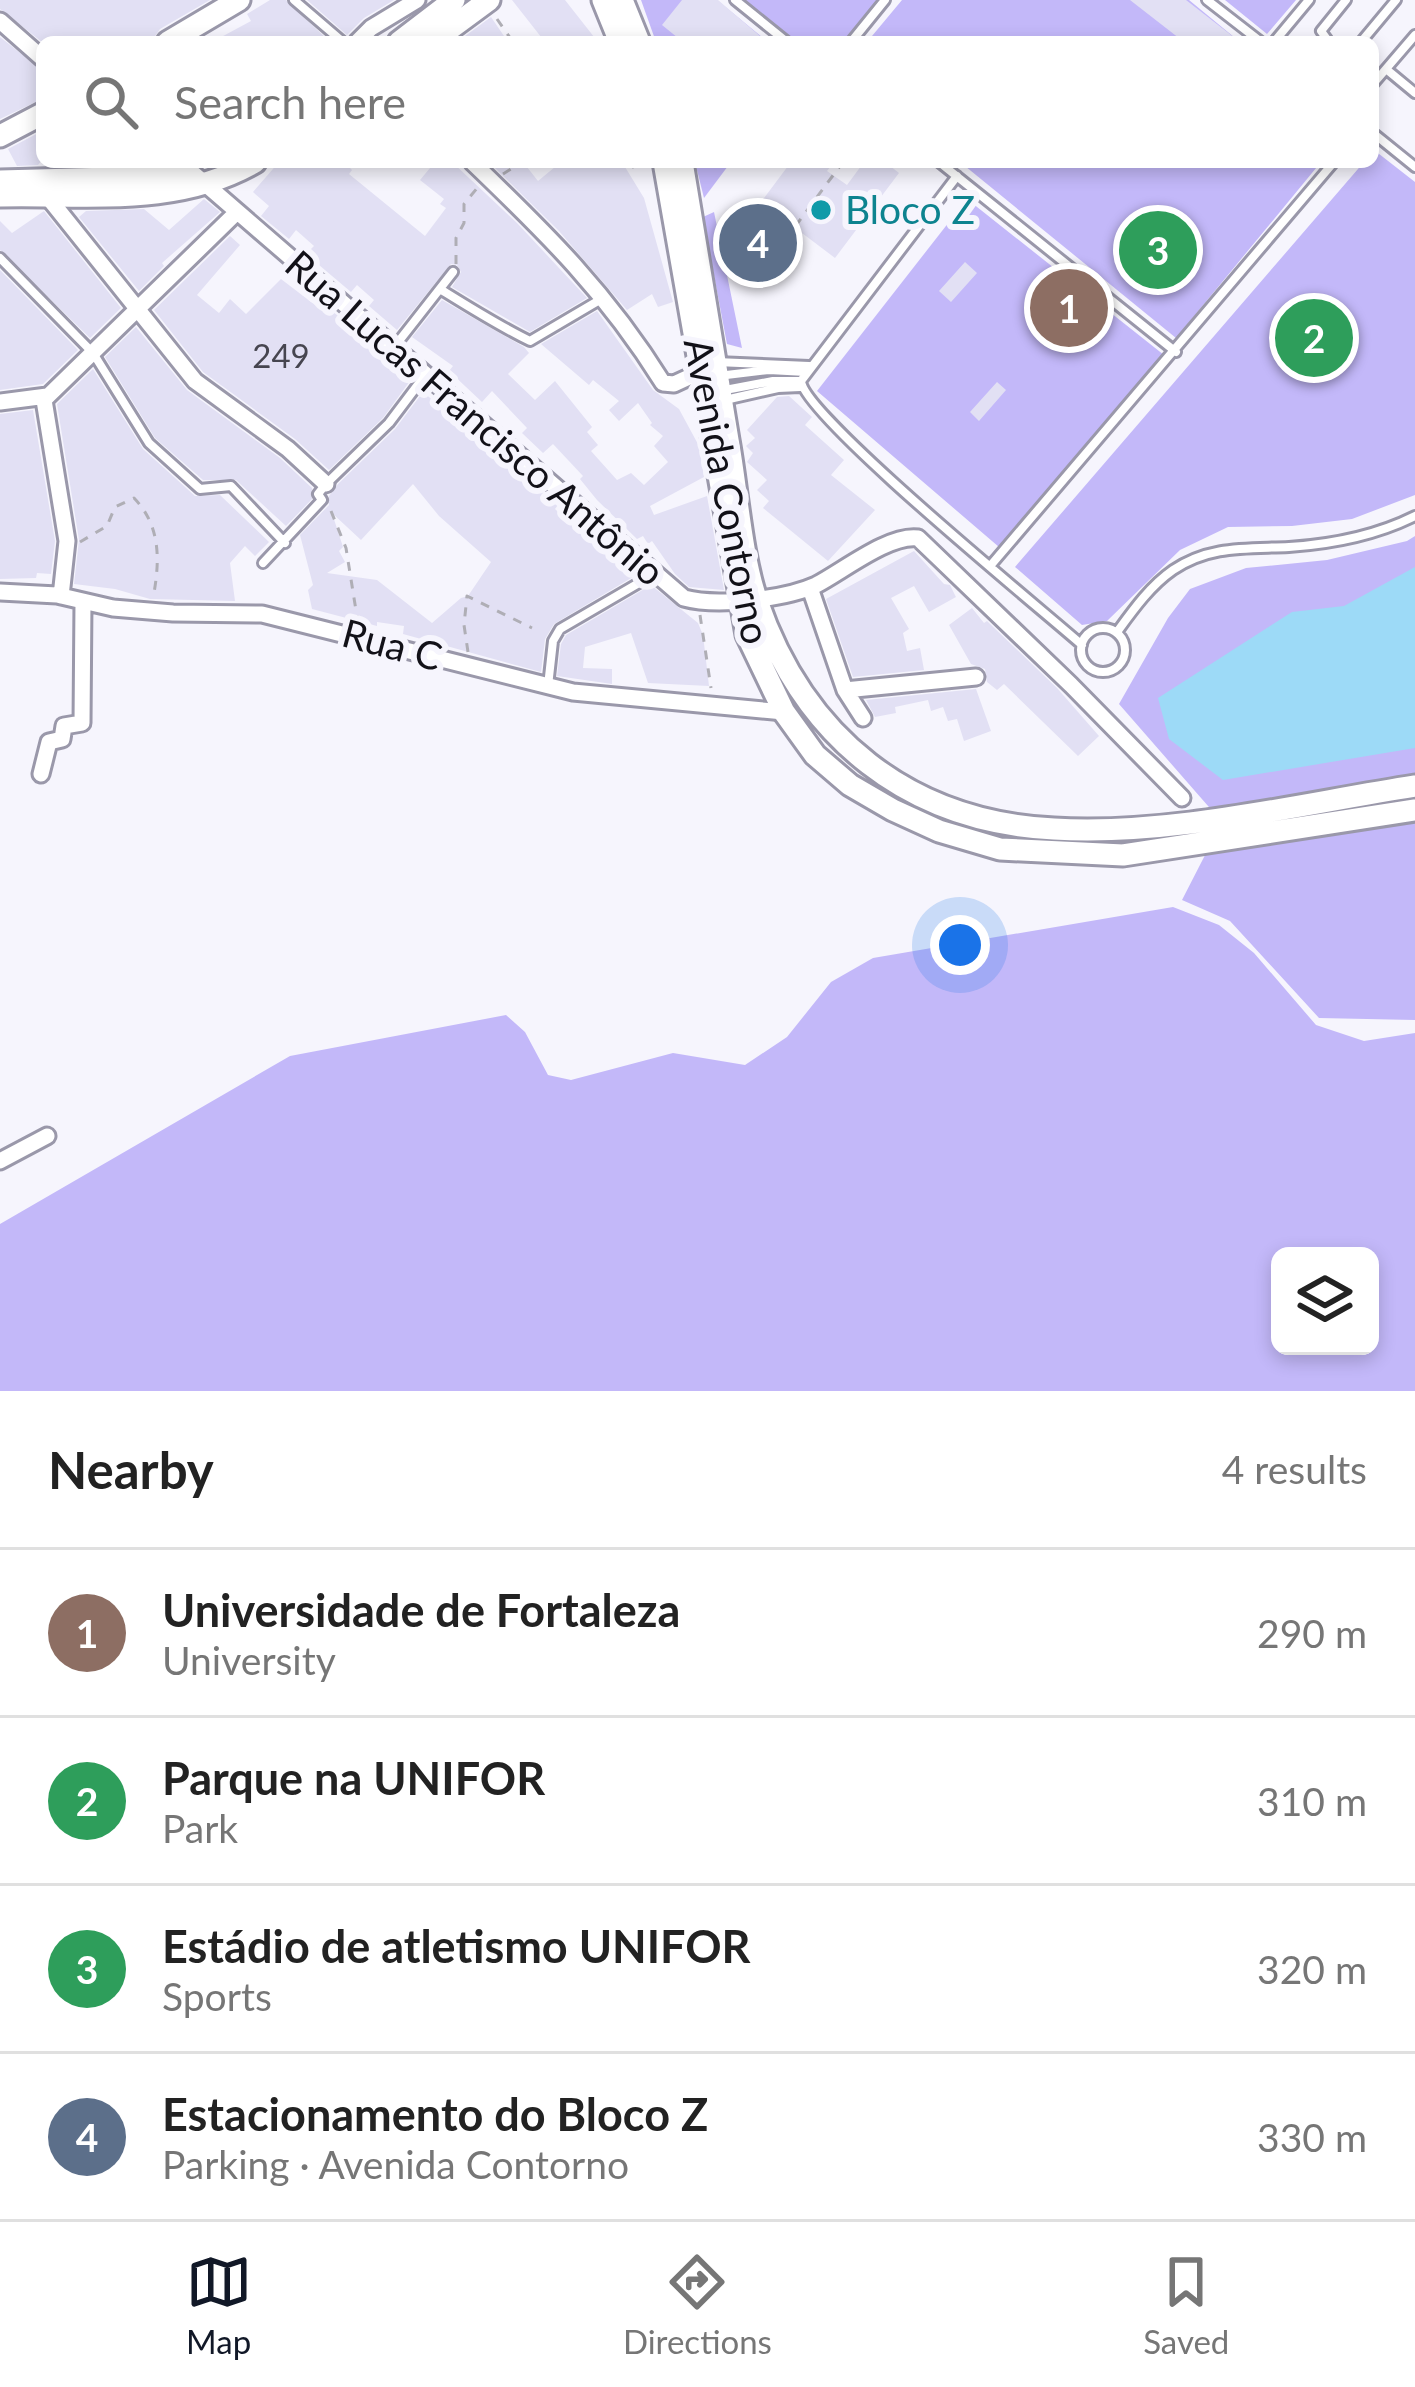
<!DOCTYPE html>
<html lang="en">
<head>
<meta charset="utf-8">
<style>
  :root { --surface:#fff; --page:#f2f2f2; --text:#222; --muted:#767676; --line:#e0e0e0; --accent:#111827 }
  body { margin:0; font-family:Lato,sans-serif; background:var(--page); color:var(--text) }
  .controls { position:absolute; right:36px; bottom:36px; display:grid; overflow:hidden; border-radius:18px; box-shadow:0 6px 18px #0003 }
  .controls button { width:108px; height:108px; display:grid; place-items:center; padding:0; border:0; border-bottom:3px solid var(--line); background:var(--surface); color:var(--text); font:60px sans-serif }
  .you { position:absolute; left:960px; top:945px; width:42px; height:42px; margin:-30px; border:9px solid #fff; border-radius:50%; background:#1a73e8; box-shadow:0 0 0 18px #1a73e833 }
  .badge { display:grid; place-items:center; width:78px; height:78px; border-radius:50%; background:var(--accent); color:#fff; font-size:39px; font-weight:700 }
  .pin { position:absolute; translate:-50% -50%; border:6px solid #fff; box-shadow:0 3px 12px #0006 }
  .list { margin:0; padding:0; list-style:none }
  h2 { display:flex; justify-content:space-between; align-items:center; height:156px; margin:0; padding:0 48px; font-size:51px }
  h2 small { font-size:39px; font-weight:400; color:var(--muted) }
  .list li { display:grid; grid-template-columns:78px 1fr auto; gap:36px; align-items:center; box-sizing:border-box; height:168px; padding:0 48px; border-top:3px solid var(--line) }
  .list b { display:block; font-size:45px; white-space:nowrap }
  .list p { margin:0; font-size:39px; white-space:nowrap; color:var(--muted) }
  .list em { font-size:39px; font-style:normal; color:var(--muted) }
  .icon { flex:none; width:66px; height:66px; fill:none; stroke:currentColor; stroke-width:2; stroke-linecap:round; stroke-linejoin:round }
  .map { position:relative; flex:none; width:1415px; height:1391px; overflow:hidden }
  .search { position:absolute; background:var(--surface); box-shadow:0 6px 18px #0003; left:36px; right:36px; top:36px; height:132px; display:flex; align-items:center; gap:30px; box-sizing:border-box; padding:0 42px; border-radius:18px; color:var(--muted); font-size:45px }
  .sheet { height:828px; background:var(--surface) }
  nav { display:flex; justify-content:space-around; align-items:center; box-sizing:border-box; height:168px; border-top:3px solid var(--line); background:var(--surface); font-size:33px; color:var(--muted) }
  nav a { display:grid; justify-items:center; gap:6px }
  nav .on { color:var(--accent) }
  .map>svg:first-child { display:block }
</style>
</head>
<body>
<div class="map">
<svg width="1415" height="1391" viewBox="0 0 1415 1391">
  <rect width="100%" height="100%" fill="#f6f5fd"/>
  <!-- green -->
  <path fill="#c3b8f9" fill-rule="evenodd" d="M641,0H717L768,42H656Z
    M743,0H878L845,42H794Z
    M902,0H1189L1240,42H867Z
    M1225,0H1296L1267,34Z
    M1374,150L1415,182V495L1352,519L1292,526L1228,527L1180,550L1107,621L1082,625L1015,567L1364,162H1373Z
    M695,162H731L704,198Z
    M960,162H1321L1176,338Z
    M967,199L1164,355L999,547L817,391Z
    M714,212L742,348L727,344L703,217Z
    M1415,536V1020L1319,1018L1230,921L1182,900L1222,822L1119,704L1168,618L1190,589L1246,568L1327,560L1407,541Z
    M1173,907L1219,925L1254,953L1316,1025L1364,1041L1415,1033V1391H0V1224L290,1056L506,1015L525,1032L548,1075L571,1080L673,1053L745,1065L787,1037L831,982L873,958ZM1280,1256H1370V1346H1280Z"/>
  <!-- water -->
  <path fill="#9ddaf7" d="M1415,567V748L1223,780L1169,739L1158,698L1292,612L1344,606Z"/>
  <!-- building -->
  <path fill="#e2e0f4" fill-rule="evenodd" d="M0,0H210L160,29L151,42H42L0,9Z
    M270,0H286L330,42H212L251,21L247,14Z
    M307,0H394L364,18L347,35Z
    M512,0H565L598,42H545Z
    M682,0H718L767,42H683L662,25Z
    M1130,0H1186L1240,42H1184Z
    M491,17L504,36L498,42H457Z
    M0,37L42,70V99L0,119Z
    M42,131V160L38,165L17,166L8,149Z
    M279,162H344L352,170L349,174L425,236L446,208L440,204L444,199L420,180L435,162H452L517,223L587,298L530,332L452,287L461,272L457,265L451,264L397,330L369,306L374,300L357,285L351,292L306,254L314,246L296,230L289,239L261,216L269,206L253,192Z
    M489,162H523L538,181L561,162H622L644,198L673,302L658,307L652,294L627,310L559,231Z
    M791,162H834L827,171L847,185L864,162H885L899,173L835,258L761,202Z
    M204,199L220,212L162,263L164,266L139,291L79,217L86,211L144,209L169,230Z
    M44,211L121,308L90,338L0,250V221L12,233Z
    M230,236L240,245L197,295L219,313L230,299L246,314L281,279L315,305L322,309L325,306L345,321L410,381L383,418L329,470L295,439L203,372L154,310Z
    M965,262L977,273L951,302L939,291Z
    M0,270L78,350L43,384L0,390Z
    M442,300L524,347L529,353L508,374L535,400L555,381L592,427L587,432L598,445L591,451L617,480L631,473L644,485L668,462L654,446L663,436L650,425L652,423L638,403L619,421L609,410L619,401L593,380L589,385L541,344L597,311L653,390L679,409L699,446L704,477L650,506L654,515L707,496L724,590L689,587L675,574L652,541L648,544L643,536L637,539L597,500L580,479L583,476L553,444L543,453L522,433L527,428L492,391L482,402L449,371L453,366L412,337Z
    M136,327L187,390L280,458L312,488V499L286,526L236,480H203L155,438L105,357Z
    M93,369L143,449L195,496L220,495L269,542L255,556L245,546L230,563L235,601L150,599L115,589L74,584L79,540L57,404Z
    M997,382L1006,390L979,421L970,412Z
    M423,392L558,505L555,509L576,529L581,524L638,574L554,624L545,639L541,672L403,634L404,626L377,622V626L312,609L308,590L313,585L300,535L329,505V496L338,484L395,429ZM413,484L439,516L491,562L468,596L461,598L432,623L377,580L327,573L345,562L339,551L343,547L332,513L361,540Z
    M789,396L812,417L805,425L844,460L831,475L875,510L828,561L763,508L769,501L757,490L767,480L747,462L753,453L746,446L755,438L747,430L777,397Z
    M33,410L55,541L51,574L37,573L36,578L0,579V414Z
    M914,551L944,584L950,585L956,597L929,612L914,586L891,598L909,629L903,633L907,651L920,648L924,670L853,677L826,599Z
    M651,585L698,623L703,635L709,686L648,683L631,633L585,647L583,668L612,669V684L557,676L561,644L566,635Z
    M972,608L984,623L987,621L1057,688L1099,736L1078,756L1004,684L997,690L987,682L985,669L971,664L949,625Z
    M976,689L991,731L964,741L957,719L948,721L943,707L931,711L928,700L895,707L896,713L875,717L866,700Z"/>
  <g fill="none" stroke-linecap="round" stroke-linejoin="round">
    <defs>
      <path id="lane" d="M294,0L343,42
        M735,0L787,42
        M1207,0L1261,42
        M851,42L885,0
        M1274,42L1309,0
        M1329,42L1321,31L1346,0
        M1361,42L1396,0
        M1386,69L1415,93
        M1373,84L1415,35
        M1373,133L1415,167
        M939,162L1176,352
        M0,258L93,353L149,443L200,489L231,486L285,543
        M440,289C469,307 499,326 530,341L603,298
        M395,346L453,272
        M716,362L809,366
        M718,376L769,370L806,372
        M801,381C804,416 1040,608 1082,645
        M801,381L957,176
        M725,390L773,381H801
        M725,400L778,388L800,387
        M263,563L322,500L318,494L326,484L389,423L426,374
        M991,565L1334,162
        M1081 650a22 22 0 1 1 44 0a22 22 0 1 1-44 0Z
        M1117,632C1133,610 1150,586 1173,570C1210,545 1247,549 1289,547C1334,544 1375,536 1415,516
        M548,686L553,641L560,629L656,573"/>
      <path id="street" d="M0,21L42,58
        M357,42L371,28L417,0
        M180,162L684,598C717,607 785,599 816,585C843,571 889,534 918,538L1071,685L1182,798
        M472,162C547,234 607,293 663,383L674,384L702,371
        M47,196L195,381L288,449L326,484
        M0,402L47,396
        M810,588L845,690L863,718
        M0,592L57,595L113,608L173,613L262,614L573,692L784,712
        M61,596L67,541L44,400L237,212
        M845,690L976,677
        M41,774L49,742L62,739L64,726L82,723L83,602
        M0,1161L47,1136"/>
      <path id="secondary" d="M603,0L620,42
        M622,0L639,42
        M168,42L239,0
        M399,42L454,0
        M432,42L489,0
        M0,136L42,114
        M664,162L747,635L784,712L815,755L850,785L893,810L939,831L1000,849L1123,855L1415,810
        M682,162C698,255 712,348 728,440C737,489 741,556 757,601C804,738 909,822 1054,829C1171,836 1299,804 1415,786
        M0,181L184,176L200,183
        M0,196C87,194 177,207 255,162"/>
    </defs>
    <!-- lane casing -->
    <use href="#lane" stroke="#9a98aa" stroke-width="14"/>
    <!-- street casing -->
    <use href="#street" stroke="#9a98aa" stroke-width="21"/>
    <!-- secondary casing -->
    <use href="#secondary" stroke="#9a98aa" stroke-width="27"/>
    <!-- path -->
    <path stroke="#afaeb5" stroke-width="3" stroke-dasharray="9 9" stroke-linecap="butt" d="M497,19L513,42
      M631,162L634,168
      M503,174L522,162
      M774,255L843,162
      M456,264V238L464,223V204L478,187
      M331,511L346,548L358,623
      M80,542L107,526L115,507L134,498C160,525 160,558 154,593
      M700,615L711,688
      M468,652L464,625L467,596L532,628"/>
    <!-- lane -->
    <use href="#lane" stroke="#fff" stroke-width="8"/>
    <!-- street -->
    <use href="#street" stroke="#fff" stroke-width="15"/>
    <!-- secondary -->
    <use href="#secondary" stroke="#fff" stroke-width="21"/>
  </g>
  <!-- markers -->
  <circle fill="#0f9aa8" stroke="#f6f5fd" stroke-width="4.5" cx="821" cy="210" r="12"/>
  <g text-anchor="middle" stroke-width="12" stroke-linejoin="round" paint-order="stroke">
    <!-- number labels -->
    <g font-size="33" fill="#46454f">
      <text x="281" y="368">249</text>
    </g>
    <!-- culture labels -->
    <g font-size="39" fill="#0d838f" stroke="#f6f5fd" text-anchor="start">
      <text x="845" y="224">Bloco Z</text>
    </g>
    <!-- street labels -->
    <g font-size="39" fill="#121118" stroke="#f6f5fd">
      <text transform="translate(475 418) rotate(41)" y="14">Rua Lucas Francisco Antônio</text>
      <text transform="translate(727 491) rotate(79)" y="14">Avenida Contorno</text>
      <text transform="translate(392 645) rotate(15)" y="14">Rua C</text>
    </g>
  </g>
</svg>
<div class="controls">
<button><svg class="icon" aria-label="layers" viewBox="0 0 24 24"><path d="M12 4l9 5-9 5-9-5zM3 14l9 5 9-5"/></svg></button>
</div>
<div class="you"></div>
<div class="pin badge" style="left:1069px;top:308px;background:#8d6e63">1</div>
<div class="pin badge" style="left:1314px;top:338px;background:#2e9e5b">2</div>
<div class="pin badge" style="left:1158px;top:250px;background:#2e9e5b">3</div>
<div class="pin badge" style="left:758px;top:243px;background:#5c6f8a">4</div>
<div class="search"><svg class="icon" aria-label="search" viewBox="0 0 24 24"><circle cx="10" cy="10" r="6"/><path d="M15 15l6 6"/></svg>Search here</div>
</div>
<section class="sheet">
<h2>Nearby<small>4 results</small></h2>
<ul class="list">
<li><span class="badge" style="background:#8d6e63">1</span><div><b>Universidade de Fortaleza</b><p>University</p></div><em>290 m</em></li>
<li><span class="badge" style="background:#2e9e5b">2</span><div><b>Parque na UNIFOR</b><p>Park</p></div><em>310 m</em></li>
<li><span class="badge" style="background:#2e9e5b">3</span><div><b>Estádio de atletismo UNIFOR</b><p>Sports</p></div><em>320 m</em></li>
<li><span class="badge" style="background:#5c6f8a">4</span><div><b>Estacionamento do Bloco Z</b><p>Parking · Avenida Contorno</p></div><em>330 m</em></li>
</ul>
</section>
<nav>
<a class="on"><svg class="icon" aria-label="map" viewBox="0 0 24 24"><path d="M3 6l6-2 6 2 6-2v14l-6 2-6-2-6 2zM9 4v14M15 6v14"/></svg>Map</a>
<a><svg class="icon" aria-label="directions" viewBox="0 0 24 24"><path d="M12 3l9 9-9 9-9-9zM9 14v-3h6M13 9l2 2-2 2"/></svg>Directions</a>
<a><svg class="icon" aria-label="saved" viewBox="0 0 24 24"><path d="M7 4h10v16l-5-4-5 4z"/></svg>Saved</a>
</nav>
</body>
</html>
